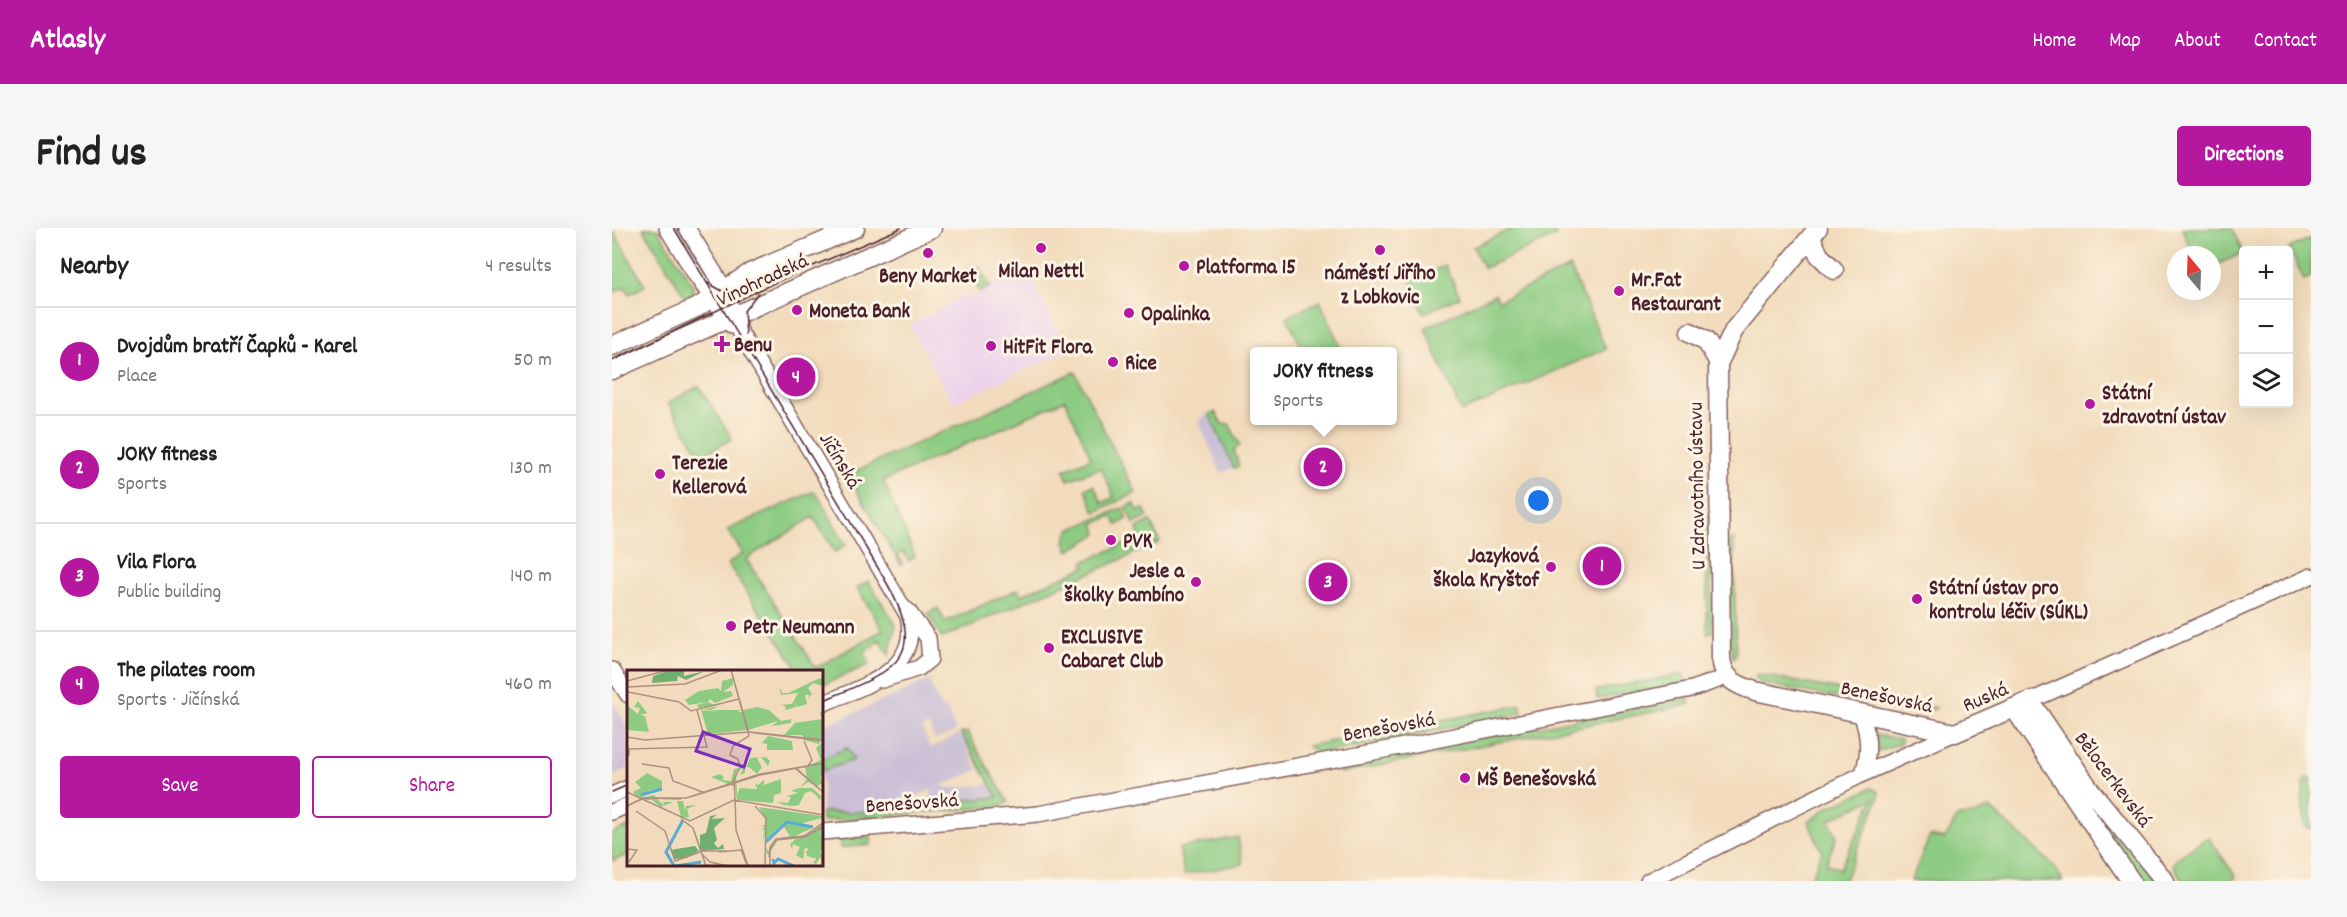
<!DOCTYPE html>
<html lang="en">
<head>
<meta charset="utf-8">
<style>
  :root { --surface:#fff; --page:#f6f6f6; --text:#222; --muted:#767676; --line:#e0e0e0; --accent:#b5179e }
  body { margin:0; font-family:Dekko,sans-serif; background:var(--page); color:var(--text) }
  .controls { position:absolute; right:18px; top:18px; display:grid; overflow:hidden; border-radius:6px; box-shadow:0 6px 24px #0002 }
  .controls button { width:54px; height:54px; display:grid; place-items:center; padding:0; border:0; border-bottom:2px solid var(--line); background:var(--surface); color:var(--text); font:30px sans-serif }
  .compass { position:absolute; left:1555px; top:18px; width:54px; height:54px; border-radius:50%; background:var(--surface); box-shadow:0 6px 24px #0002; rotate:341deg }
  .you { position:absolute; left:927px; top:273px; width:21px; height:21px; margin:-15px; border:4px solid #fff; border-radius:50%; background:#1a73e8; box-shadow:0 0 0 9px #1a73e833 }
  .badge { display:grid; place-items:center; width:39px; height:39px; border-radius:50%; background:var(--accent); color:#fff; font-size:20px; font-weight:700 }
  .pin { position:absolute; translate:-50% -50%; border:3px solid #fff; box-shadow:0 2px 6px #0006 }
  .popup { position:absolute; left:638px; top:119px; width:147px; height:78px; box-sizing:border-box; display:grid; place-content:center; border-radius:6px; background:var(--surface); filter:drop-shadow(0 2px 4px #0005); font-size:20px; white-space:nowrap; color:var(--muted) }
  .popup b { font-size:22px; color:var(--text) }
  .popup::after { content:''; position:absolute; left:50%; top:100%; margin-left:-12px; border:12px solid transparent; border-top-color:var(--surface) }
  .list { margin:0; padding:0; list-style:none }
  h2 { display:flex; justify-content:space-between; align-items:center; height:78px; margin:0; padding:0 24px; font-size:26px }
  h2 small { font-size:20px; font-weight:400; color:var(--muted) }
  .list li { display:grid; grid-template-columns:39px 1fr auto; gap:18px; align-items:center; box-sizing:border-box; height:108px; padding:0 24px; border-top:2px solid var(--line) }
  .list b { display:block; font-size:22px; white-space:nowrap }
  .list p { margin:0; font-size:20px; white-space:nowrap; color:var(--muted) }
  .list em { font-size:20px; font-style:normal; color:var(--muted) }
  .actions { display:flex; gap:12px; padding:18px 24px }
  .actions a { flex:1; padding:14px 0; border:2px solid var(--accent); border-radius:6px; text-align:center; font-size:21px; color:var(--accent) }
  .actions .main { background:var(--accent); color:#fff }
  .icon { flex:none; width:33px; height:33px; fill:none; stroke:currentColor; stroke-width:2; stroke-linecap:round; stroke-linejoin:round }
  .map { position:relative; flex:none; width:1699px; height:653px; overflow:hidden; border-radius:6px }
  header { display:flex; align-items:center; gap:36px; box-sizing:border-box; height:84px; padding:0 30px; background:var(--accent); color:#fff }
  header strong { font-size:28px }
  nav { display:flex; gap:33px; margin-inline-start:auto; font-size:21px }
  .intro { display:flex; align-items:center; justify-content:space-between; box-sizing:border-box; height:144px; padding:0 36px }
  h1 { margin:0; font-size:42px }
  .button { padding:15px 27px; border-radius:6px; background:var(--accent); color:#fff; font-size:21px; font-weight:700 }
  main { display:flex; gap:36px; padding:0 36px }
  aside { flex:1; background:var(--surface); border-radius:6px; box-shadow:0 6px 24px #0002 }
  .map>svg:first-child { display:block }
</style>
</head>
<body>
<header>
<strong>Atlasly</strong>
<nav><a>Home</a><a>Map</a><a>About</a><a>Contact</a></nav>
</header>
<div class="intro"><h1>Find us</h1><a class="button">Directions</a></div>
<main>
<aside>
<h2>Nearby<small>4 results</small></h2>
<ul class="list">
<li><span class="badge">1</span><div><b>Dvojdům bratří Čapků - Karel</b><p>Place</p></div><em>50 m</em></li>
<li><span class="badge">2</span><div><b>JOKY fitness</b><p>Sports</p></div><em>130 m</em></li>
<li><span class="badge">3</span><div><b>Vila Flora</b><p>Public building</p></div><em>140 m</em></li>
<li><span class="badge">4</span><div><b>The pilates room</b><p>Sports · Jičínská</p></div><em>460 m</em></li>
</ul>
<div class="actions"><a class="main">Save</a><a>Share</a></div>
</aside>
<div class="map">
<svg width="1699" height="653" viewBox="0 0 1699 653">
  <rect width="100%" height="100%" fill="#fcf5e5"/>
  <filter id="ink" filterUnits="userSpaceOnUse"><feTurbulence type="fractalNoise" baseFrequency=".0167" numOctaves="2"/><feDisplacementMap in="SourceGraphic" scale="12" xChannelSelector="R" yChannelSelector="G"/><feConvolveMatrix kernelMatrix="1 2 1 2 8 2 1 2 1" color-interpolation-filters="sRGB"/></filter>
  <filter id="wash" filterUnits="userSpaceOnUse"><feTurbulence type="fractalNoise" baseFrequency=".008" numOctaves="4" result="noise"/><feDisplacementMap in="SourceGraphic" scale="24" xChannelSelector="R" yChannelSelector="G"/><feGaussianBlur stdDeviation="1.35" result="paint"/><feColorMatrix in="noise" values="0 0 0 0 0 0 0 0 0 0 0 0 0 0 0 0 0 1.4 0 .05"/><feComposite in="paint" operator="in"/></filter>
  <g filter="url(#wash)">
    <rect width="100%" height="100%" fill="#f2dbbc"/>
    <!-- built -->
    <path fill="#ebd1eb" d="M414,41L456,122L341,175L298,98L356,65L359,70Z"/>
    <!-- industrial -->
    <path fill="#cbbfd5" d="M599,185L623,239L609,245L586,192Z
      M317,452L330,481L334,479L344,503L323,512L317,497L310,500L318,520L349,505L366,542L329,558L338,560L379,556L386,569L319,574V562L281,578L255,584H210V499Z
      M0,473L16,499V541L0,548Z"/>
    <!-- green -->
    <path fill="#8ccb81" stroke="#6b7556" stroke-width="1.5" fill-rule="evenodd" d="M0,0L33,58L17,66L13,59L0,65Z
      M31,0H45L81,57V64L72,72L73,69Z
      M901,0H940L944,8L872,40L861,19Z
      M1570,0H1620L1631,25L1600,39V27H1581Z
      M1699,10V49L1692,52L1677,20Z
      M833,37L848,69L812,85L798,53Z
      M367,39L378,59L368,64L361,51Z
      M958,39L994,121L849,184L813,100L883,66L887,73Z
      M708,73L730,123H691L675,89Z
      M463,144L524,265L483,284L473,261L482,257L490,275L502,269L489,240L456,252L452,242L479,230L453,172L271,253L303,328L297,333L292,324L286,327L291,336L289,337L237,250L239,245Z
      M87,158L120,211L89,228L56,175Z
      M603,184L610,196H617L628,217L622,222L627,238L622,240L597,186Z
      M200,264L205,266L234,317L223,324L201,289L134,331L204,440L271,402L245,360L256,353L284,397L277,427L268,412L262,415L263,418L252,423L258,436L210,457V443H187L116,336L131,325L115,302Z
      M522,275L526,283L532,281L536,289L522,296L513,279Z
      M510,280L515,291L505,297L500,288L482,296L486,306L457,323L453,313L457,302Z
      M1098,287L1100,404L1095,405L1094,288Z
      M538,293L548,314L523,325L521,323L520,327L330,410L316,385L326,380L333,394L406,361L409,367L473,339L471,334L527,310L525,300Z
      M1122,311L1124,428L1121,430L1118,413L1116,314Z
      M1071,446L1075,459L1058,458L985,471L984,462Z
      M1145,446L1154,448L1324,480L1311,486L1152,456L1143,452Z
      M1077,470V477L728,545L727,542L736,535Z
      M909,477L910,485L711,525L704,524L696,518Z
      M355,504L396,574L390,578L210,593V584H255L281,578L386,569L349,505Z
      M1264,507L1288,511L1289,515L1265,524Z
      M235,520L242,532L210,543V531Z
      M1699,550V602L1693,598L1690,572L1693,551Z
      M1259,560L1267,564V570L1232,653H1198L1210,623L1196,593L1209,586V583ZM1262,570L1228,641L1214,635L1225,608L1217,592Z
      M1378,580L1442,638L1451,653H1299L1318,608L1333,611L1346,588L1363,587Z
      M16,599V627L0,633V605Z
      M1501,604L1520,623L1545,653H1527L1496,605Z
      M259,609V617L228,620V611Z
      M626,609L631,636L572,647L567,620Z
      M1596,609L1624,649L1618,653H1572L1561,638L1564,631Z"/>
  </g>
  <g filter="url(#ink)">
    <g fill="none" stroke-linecap="round" stroke-linejoin="round">
      <defs>
        <path id="minor" d="M55,0L85,49L120,98
          M75,0L113,62L129,106L296,388C309,443 250,459 210,476
          M295,382L316,410L318,431
          M0,442L16,467
          M270,452L307,440L318,431
          M1418,473L1699,348
          M1249,485C1257,508 1258,523 1251,546
          M0,567L16,560
          M0,584L16,577
          M210,604L426,586L762,524L1080,461L1115,449
          M1036,653L1251,546L1343,505"/>
        <path id="major" d="M1206,0L1122,102L1106,136L1109,430C1111,451 1124,457 1143,463L1343,505L1418,473L1479,563L1553,653
          M1199,9L1207,27L1222,42
          M1078,104L1094,113L1106,133
          M0,118L86,79L138,45L243,0
          M0,142L320,0
          M1402,480L1519,653"/>
      </defs>
      <!-- minor casing -->
      <use href="#minor" stroke="#85615e" stroke-width="18"/>
      <!-- major casing -->
      <use href="#major" stroke="#85615e" stroke-width="21"/>
      <!-- minor -->
      <use href="#minor" stroke="#fff" stroke-width="15"/>
      <!-- major -->
      <use href="#major" stroke="#fff" stroke-width="18"/>
      <!-- tram -->
      <path stroke="#4a1f2b" stroke-width="1.5" d="M62,0L272,350C320,433 282,442 210,473
        M96,55L114,65H135
        M134,107L132,83L146,65
        M0,133L164,54L289,0
        M0,564L16,557"/>
    </g>
  </g>
  <!-- markers -->
  <g fill="#b5179e" stroke="#fcf5e5" stroke-width="2">
    <circle cx="429" cy="20" r="6"/>
    <circle cx="768" cy="22" r="6"/>
    <circle cx="316" cy="25" r="6"/>
    <circle cx="572" cy="38" r="6"/>
    <circle cx="1007" cy="63" r="6"/>
    <circle cx="185" cy="82" r="6"/>
    <circle cx="517" cy="85" r="6"/>
    <path d="M107 107h6v6h6v6h-6v6h-6v-6h-6v-6h6z"/>
    <circle cx="379" cy="118" r="6"/>
    <circle cx="501" cy="134" r="6"/>
    <circle cx="1478" cy="176" r="6"/>
    <circle cx="48" cy="246" r="6"/>
    <circle cx="499" cy="312" r="6"/>
    <circle cx="939" cy="339" r="6"/>
    <circle cx="584" cy="354" r="6"/>
    <circle cx="1305" cy="371" r="6"/>
    <circle cx="119" cy="398" r="6"/>
    <circle cx="437" cy="420" r="6"/>
    <circle cx="853" cy="550" r="6"/>
  </g>
  <g text-anchor="middle" stroke-width="6" stroke-linejoin="round" paint-order="stroke">
    <!-- poi labels -->
    <g font-size="21" font-weight="bold" fill="#4a1f2b" stroke="#fcf5e5" text-anchor="start">
      <text x="584" y="45">Platforma 15</text>
      <text x="429" y="49" text-anchor="middle">Milan Nettl</text>
      <text x="768" y="51" text-anchor="middle">náměstí Jiřího<tspan x="768" dy="24">z Lobkovic</tspan></text>
      <text x="316" y="54" text-anchor="middle">Beny Market</text>
      <text x="1019" y="58">Mr.Fat<tspan x="1019" dy="24">Restaurant</tspan></text>
      <text x="197" y="89">Moneta Bank</text>
      <text x="529" y="92">Opalinka</text>
      <text x="122" y="123">Benu</text>
      <text x="391" y="125">HitFit Flora</text>
      <text x="513" y="141">Rice</text>
      <text x="1490" y="171">Státní<tspan x="1490" dy="24">zdravotní ústav</tspan></text>
      <text x="60" y="241">Terezie<tspan x="60" dy="24">Kellerová</tspan></text>
      <text x="511" y="319">PVK</text>
      <text x="927" y="334" text-anchor="end">Jazyková<tspan x="927" dy="24">škola Kryštof</tspan></text>
      <text x="572" y="349" text-anchor="end">Jesle a<tspan x="572" dy="24">školky Bambíno</tspan></text>
      <text x="1317" y="366">Státní ústav pro<tspan x="1317" dy="24">kontrolu léčiv (SÚKL)</tspan></text>
      <text x="131" y="405">Petr Neumann</text>
      <text x="449" y="415">EXCLUSIVE<tspan x="449" dy="24">Cabaret Club</tspan></text>
      <text x="865" y="557">MŠ Benešovská</text>
    </g>
    <!-- street labels -->
    <g font-size="21" fill="#4a1f2b" stroke="#fcf5e5">
      <text transform="translate(150 51) rotate(-25)" y="7">Vinohradská</text>
      <text transform="translate(229 232) rotate(59)" y="7">Jičínská</text>
      <text transform="translate(1084 258) rotate(-91)" y="7">U Zdravotního ústavu</text>
      <text transform="translate(1275 468) rotate(12)" y="7">Benešovská</text>
      <text transform="translate(1373 468) rotate(-23)" y="7">Ruská</text>
      <text transform="translate(777 498) rotate(-10)" y="7">Benešovská</text>
      <text transform="translate(1502 551) rotate(53)" y="7">Bělocerkevská</text>
      <text transform="translate(300 574) rotate(-4)" y="7">Benešovská</text>
    </g>
  </g>
  <!-- overview -->
  <g transform="translate(15 442)">
    <rect width="196" height="196" fill="#f2dbbc"/>
    <path d="M106,8V15L96,22L104,21L106,26L88,33L83,29L81,32L88,35L72,38L70,35L81,32L62,35L58,30L72,21L91,18L94,21L95,11ZM193,8L196,10L195,16L186,13L181,18L185,24L181,28L182,25H178L180,34L170,37L168,33L169,37L155,41L159,40L158,36L153,35L165,34L171,23L154,25L152,16L155,23H161ZM11,31L20,43L13,45L18,46L22,62L0,60V35L11,44L13,38L7,37ZM92,36L84,40H114L111,42H115L120,60L81,64L74,40L93,42L77,39ZM130,37L142,40L154,51L164,49V53L145,56L151,51L121,60L116,40ZM192,41L196,44V67L192,74L177,70L175,65H157L168,53L195,49ZM141,66L165,71L166,80H140V74L135,73ZM196,72V77H193L196,78L193,80L196,81L193,83H196V107L193,106L196,113L190,116L181,112L174,117L180,109L178,97L194,90L189,78ZM134,87L130,88L134,96L136,103L134,98L130,104L122,97H118V103L113,105L116,98L109,102L110,125L113,118L130,119L128,113L131,115L137,110V115L154,109V123L147,125L146,133L110,130L108,117L84,107L99,102L93,104L97,107L95,110L104,111L107,99L120,96L123,88L136,87L140,88L143,91L141,96ZM20,103L35,111V119L23,120L14,128L27,125L37,136L36,132H46L34,137L54,147L50,131H56L58,141L59,136L69,135L60,139L62,147L55,148L35,138L25,130H17L22,133L10,127L6,122L14,118L8,112ZM172,118H185L194,126L196,124V127H193L196,131L191,128L189,133L191,127L184,121L178,123L172,135L167,136L157,135L150,132L161,133L164,127L159,126L172,123L164,121ZM132,137L195,146V148L190,152L194,148L176,153L185,158L168,166H179L196,153V162L192,164H196V181H193L195,185L196,182V195L193,187L188,196L187,192L181,196L190,189L180,186L179,181L182,180L178,177L176,189L169,185L173,177L166,174L165,179L163,174L170,168L151,170L142,184H140L139,178L142,182L149,169L163,166L157,157L138,171V163L135,173L138,158L135,162L137,156H131L138,155V149Z" fill="#8ccb81"/>
    <path d="M43,0H57V6L78,1L59,10L51,6L50,11L25,13L26,6ZM90,145L84,149L98,148L87,158L90,170L87,173L91,178L96,174L97,179L73,181L65,155L73,176V165L79,163L83,146ZM68,176L72,181L60,188L48,189L43,180Z" fill="#71af6f"/>
    <path fill="none" stroke="#58abd4" stroke-width="3" d="M14,125L35,119M139,172L160,152L186,157M146,189L147,193L151,189L167,196M47,196L39,182L56,150M49,196L74,192"/>
    <path fill="none" stroke="#af9082" stroke-width="1.5" d="M104,0L122,66L106,76L103,85L111,89L113,97L107,110L108,128M104,0L122,63M0,11L41,0M0,17L58,14L95,0M1,22L52,32L64,41L112,29M0,67L18,70L123,62L197,70M0,67L18,70L121,62L197,71M2,86V79L80,77L70,40M15,94L42,98L46,111L78,123M169,99L197,123M170,99L197,123M0,122L63,151L107,130L197,145M63,127L133,105L181,96L185,90L177,71M108,127L109,160L121,196M0,136L17,128H59L133,104L197,93M0,136L16,128L54,129M128,136L139,148L138,196M9,141L38,161L48,191L76,181H100M54,149L66,158L79,196M0,179L10,180L2,192M92,182L114,180L120,195M75,184L83,192L101,196M142,187L143,177L149,169L177,166L197,152M143,196V179L149,170L178,167L197,156"/>
    <path fill="#7b2cbf" fill-opacity="0.15" stroke="#7b2cbf" stroke-width="3" d="M76,62L123,79L117,97L69,81Z"/>
    <rect width="196" height="196" fill="none" stroke="#4a1f2b" stroke-width="3"/>
  </g>
</svg>
<div class="controls">
<button>+</button>
<button>−</button>
<button><svg class="icon" aria-label="layers" viewBox="0 0 24 24"><path d="M12 4l9 5-9 5-9-5zM3 14l9 5 9-5"/></svg></button>
</div>
<svg class="compass" viewBox="-18 -18 36 36"><path d="M0-13l5 13h-10z" fill="#e53935"/><path d="M0 13l5-13h-10z" fill="#767676"/></svg>
<div class="you"></div>
<div class="pin badge" style="left:990px;top:338px">1</div>
<div class="pin badge" style="left:711px;top:239px">2</div>
<div class="popup"><b>JOKY fitness</b>Sports</div>
<div class="pin badge" style="left:716px;top:354px">3</div>
<div class="pin badge" style="left:184px;top:149px">4</div>
</div>
</main>
</body>
</html>
